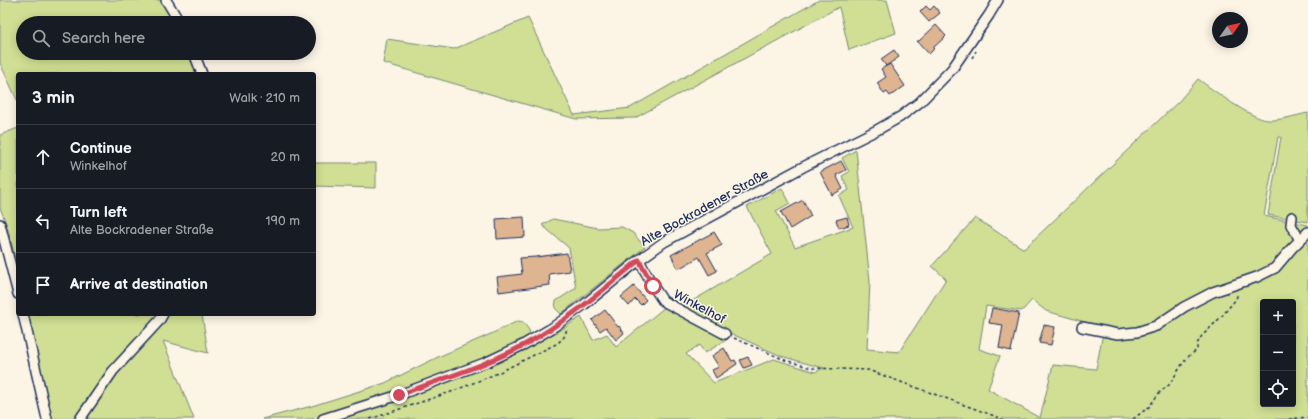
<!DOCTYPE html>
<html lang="en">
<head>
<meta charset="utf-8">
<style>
  :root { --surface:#171b24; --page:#20242c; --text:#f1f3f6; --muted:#9ea1a6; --line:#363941 }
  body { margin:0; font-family:"Balsamiq Sans",sans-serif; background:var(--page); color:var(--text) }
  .controls { position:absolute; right:12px; bottom:12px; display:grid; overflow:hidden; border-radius:4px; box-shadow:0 2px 10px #0003 }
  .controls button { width:36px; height:36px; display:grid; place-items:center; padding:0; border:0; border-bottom:1px solid var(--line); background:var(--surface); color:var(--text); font:20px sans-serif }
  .compass { position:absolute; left:1212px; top:12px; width:36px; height:36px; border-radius:50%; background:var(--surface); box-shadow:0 2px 10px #0003; rotate:56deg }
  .stop { position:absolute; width:12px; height:12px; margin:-9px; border:3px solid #d1495b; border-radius:50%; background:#fff }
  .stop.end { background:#d1495b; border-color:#fff; box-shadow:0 1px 4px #0008 }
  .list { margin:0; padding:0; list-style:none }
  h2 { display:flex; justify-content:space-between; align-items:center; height:52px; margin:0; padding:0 16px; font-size:17px }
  h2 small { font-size:13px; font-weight:400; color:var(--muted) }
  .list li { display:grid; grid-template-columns:26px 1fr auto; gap:12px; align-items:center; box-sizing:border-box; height:64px; padding:0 16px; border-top:1px solid var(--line) }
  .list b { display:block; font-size:15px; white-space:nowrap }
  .list p { margin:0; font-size:13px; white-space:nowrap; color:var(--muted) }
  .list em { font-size:13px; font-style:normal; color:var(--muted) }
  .icon { flex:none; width:22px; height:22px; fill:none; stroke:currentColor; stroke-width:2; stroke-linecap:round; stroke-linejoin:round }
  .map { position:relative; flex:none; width:1308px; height:419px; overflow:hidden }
  .search { position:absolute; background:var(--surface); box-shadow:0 2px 10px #0003; left:16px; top:16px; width:300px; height:44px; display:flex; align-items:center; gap:10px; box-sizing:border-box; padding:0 14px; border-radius:22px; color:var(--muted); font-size:15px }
  .panel { position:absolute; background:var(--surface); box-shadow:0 2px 10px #0003; left:16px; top:72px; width:300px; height:244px; border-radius:4px }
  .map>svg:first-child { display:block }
</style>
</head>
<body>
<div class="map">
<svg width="1308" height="419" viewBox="0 0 1308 419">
  <rect width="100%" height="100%" fill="#fcf5e5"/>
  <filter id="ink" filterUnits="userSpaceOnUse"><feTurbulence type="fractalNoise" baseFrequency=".025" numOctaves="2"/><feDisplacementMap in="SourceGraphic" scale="8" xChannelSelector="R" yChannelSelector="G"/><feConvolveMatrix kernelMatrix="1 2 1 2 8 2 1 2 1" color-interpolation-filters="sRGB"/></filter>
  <g filter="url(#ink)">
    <!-- green -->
    <path fill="#d0df93" stroke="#768778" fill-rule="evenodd" d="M0,0H163L177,23H23V53H192L200,74H18V102L0,63Z
      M819,0H887L896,33L849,50L839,7L635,118L576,119L383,63L387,39L454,49L528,18L574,115L630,108Z
      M1198,79C1212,89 1251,119 1268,120C1279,121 1297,115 1308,113V222L1268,215L1281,137H1278L1264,216L1308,225V229L1288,248L1273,266L1256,276L1212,289L1154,323L1136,329L1117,331L1046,311L1032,300L1022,311L986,306L979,349L1000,356L988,389L1040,418L1053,365L1096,369L1103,333L1118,336L1137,334L1158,327L1185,309L1213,293L1255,280L1276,269L1292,250L1308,235V419H337C422,392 506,366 581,317L593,340L607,334L616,347L665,307L728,339L705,353L699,345L686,354L714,383L774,359L815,372L824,368L812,365L781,356L725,331L682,307L772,254L747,207L782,188L790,203L776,211L795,247L853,227L839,196L849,190L842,176L849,172L842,158L856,150L870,281L867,349L899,352L946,279L932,266L975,218L1024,249L1179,101ZM1263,302H1293V404H1263Z
      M18,128V272C13,250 9,228 0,208V135Z
      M314,163H376V188L314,186Z
      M553,219L598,228L622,227L633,233L645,247L561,314L555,308L556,301L576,288L569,248L542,225Z
      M28,314H157V315L135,342L76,419H52Z
      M165,314H202L208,353L163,341L194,419H83L116,374Z
      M518,321L523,322L529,330L530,335L487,357L424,382L311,419H262L312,406L385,383L438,357L493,333Z"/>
    <!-- building -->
    <path fill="#dfb490" stroke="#1b2f5e" d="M926,6L930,10L934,6L940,13L929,22L920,12Z
      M936,25L946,36L934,47L933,50L929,54L917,41H919Z
      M894,50L899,57L886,66L881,59Z
      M890,64L905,86L890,96L887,92L884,94L877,83L886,77L881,69Z
      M841,161L846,170L836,175L843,189L832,195L820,172Z
      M803,200L811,216L790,229L781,212Z
      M524,217L525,237L497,239L496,219Z
      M847,217L849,225L839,228L836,220Z
      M714,232L722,245L707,253L717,271L709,275L699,257L678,269L671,255Z
      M567,253L570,271L549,274L550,285L499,292L497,277L522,274L520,258L536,257Z
      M634,286L646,300L641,305L635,299L629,306L621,297Z
      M992,308L1019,313L1011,351L999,348L1003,325L989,323Z
      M605,310L618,327L619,326L624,333L616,340L606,327L600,331L592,320Z
      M1044,325L1055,327L1051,345L1039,343Z
      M724,348L732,361L735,360L737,364L716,378L712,370L719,367L712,356Z
      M748,357L752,365L744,368L740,360Z"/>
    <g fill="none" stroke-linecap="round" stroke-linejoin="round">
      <defs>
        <path id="minor" d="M166,0L180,23
          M194,53L202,74
          M1292,217L1291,225L1300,240
          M0,224L18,294
          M639,260L653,286L663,301L725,334
          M23,314L47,419
          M1082,327L1118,334L1137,332L1156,326L1184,307L1213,292L1257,277L1275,268L1292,248L1308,232
          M80,419L113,371L159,321L163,314
          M323,419L399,395L487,362L523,345L552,328L585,304L639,260L664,242L803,167L877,130L900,117L920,102L952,69L989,15L998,0"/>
      </defs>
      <!-- minor casing -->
      <use href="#minor" stroke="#1b2f5e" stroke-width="12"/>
      <!-- path -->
      <path stroke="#1b2f5e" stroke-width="1.5" stroke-dasharray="3 3" stroke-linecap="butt" d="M972,58L976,51
        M734,338L785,360L811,368L868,370L1003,419
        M370,419L451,392L498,373L558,343L564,337L567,329
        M1133,419L1149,407L1159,393L1169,385L1183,363L1190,355L1197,350V344L1201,337L1222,316L1236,299L1238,293
        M1289,419L1308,417"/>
      <!-- minor -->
      <use href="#minor" stroke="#fcf5e5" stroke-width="9"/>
    </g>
  </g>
  <g fill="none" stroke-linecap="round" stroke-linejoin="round" filter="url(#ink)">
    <!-- route -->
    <path stroke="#d1495b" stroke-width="5" d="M399,395C441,379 485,366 524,345C566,322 602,291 639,260L653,286"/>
  </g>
  <g text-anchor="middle" stroke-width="3" stroke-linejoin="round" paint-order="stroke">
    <!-- street labels -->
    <g font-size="13" fill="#1b2f5e" stroke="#fcf5e5">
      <text transform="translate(704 207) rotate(-29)" y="5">Alte Bockradener Straße</text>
      <text transform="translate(700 306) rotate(28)" y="5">Winkelhof</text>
    </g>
  </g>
</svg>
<div class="controls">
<button>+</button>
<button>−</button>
<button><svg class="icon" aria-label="locate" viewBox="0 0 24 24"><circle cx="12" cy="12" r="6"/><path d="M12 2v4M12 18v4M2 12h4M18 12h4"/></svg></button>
</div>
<svg class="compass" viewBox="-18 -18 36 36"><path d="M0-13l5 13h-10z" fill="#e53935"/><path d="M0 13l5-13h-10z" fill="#9ea1a6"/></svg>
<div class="stop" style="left:653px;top:286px"></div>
<div class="stop end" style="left:399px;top:395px"></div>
<div class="search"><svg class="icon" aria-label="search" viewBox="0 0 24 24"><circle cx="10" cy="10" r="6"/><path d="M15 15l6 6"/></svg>Search here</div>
<section class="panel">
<h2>3 min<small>Walk · 210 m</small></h2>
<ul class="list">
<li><svg class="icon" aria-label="ahead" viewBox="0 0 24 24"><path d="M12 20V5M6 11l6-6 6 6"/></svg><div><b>Continue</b><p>Winkelhof</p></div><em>20 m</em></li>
<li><svg class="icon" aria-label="left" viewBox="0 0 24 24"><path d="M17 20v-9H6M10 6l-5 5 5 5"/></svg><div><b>Turn left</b><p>Alte Bockradener Straße</p></div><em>190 m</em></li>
<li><svg class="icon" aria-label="arrive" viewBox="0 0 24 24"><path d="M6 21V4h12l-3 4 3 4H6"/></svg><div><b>Arrive at destination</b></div></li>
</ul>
</section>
</div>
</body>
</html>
